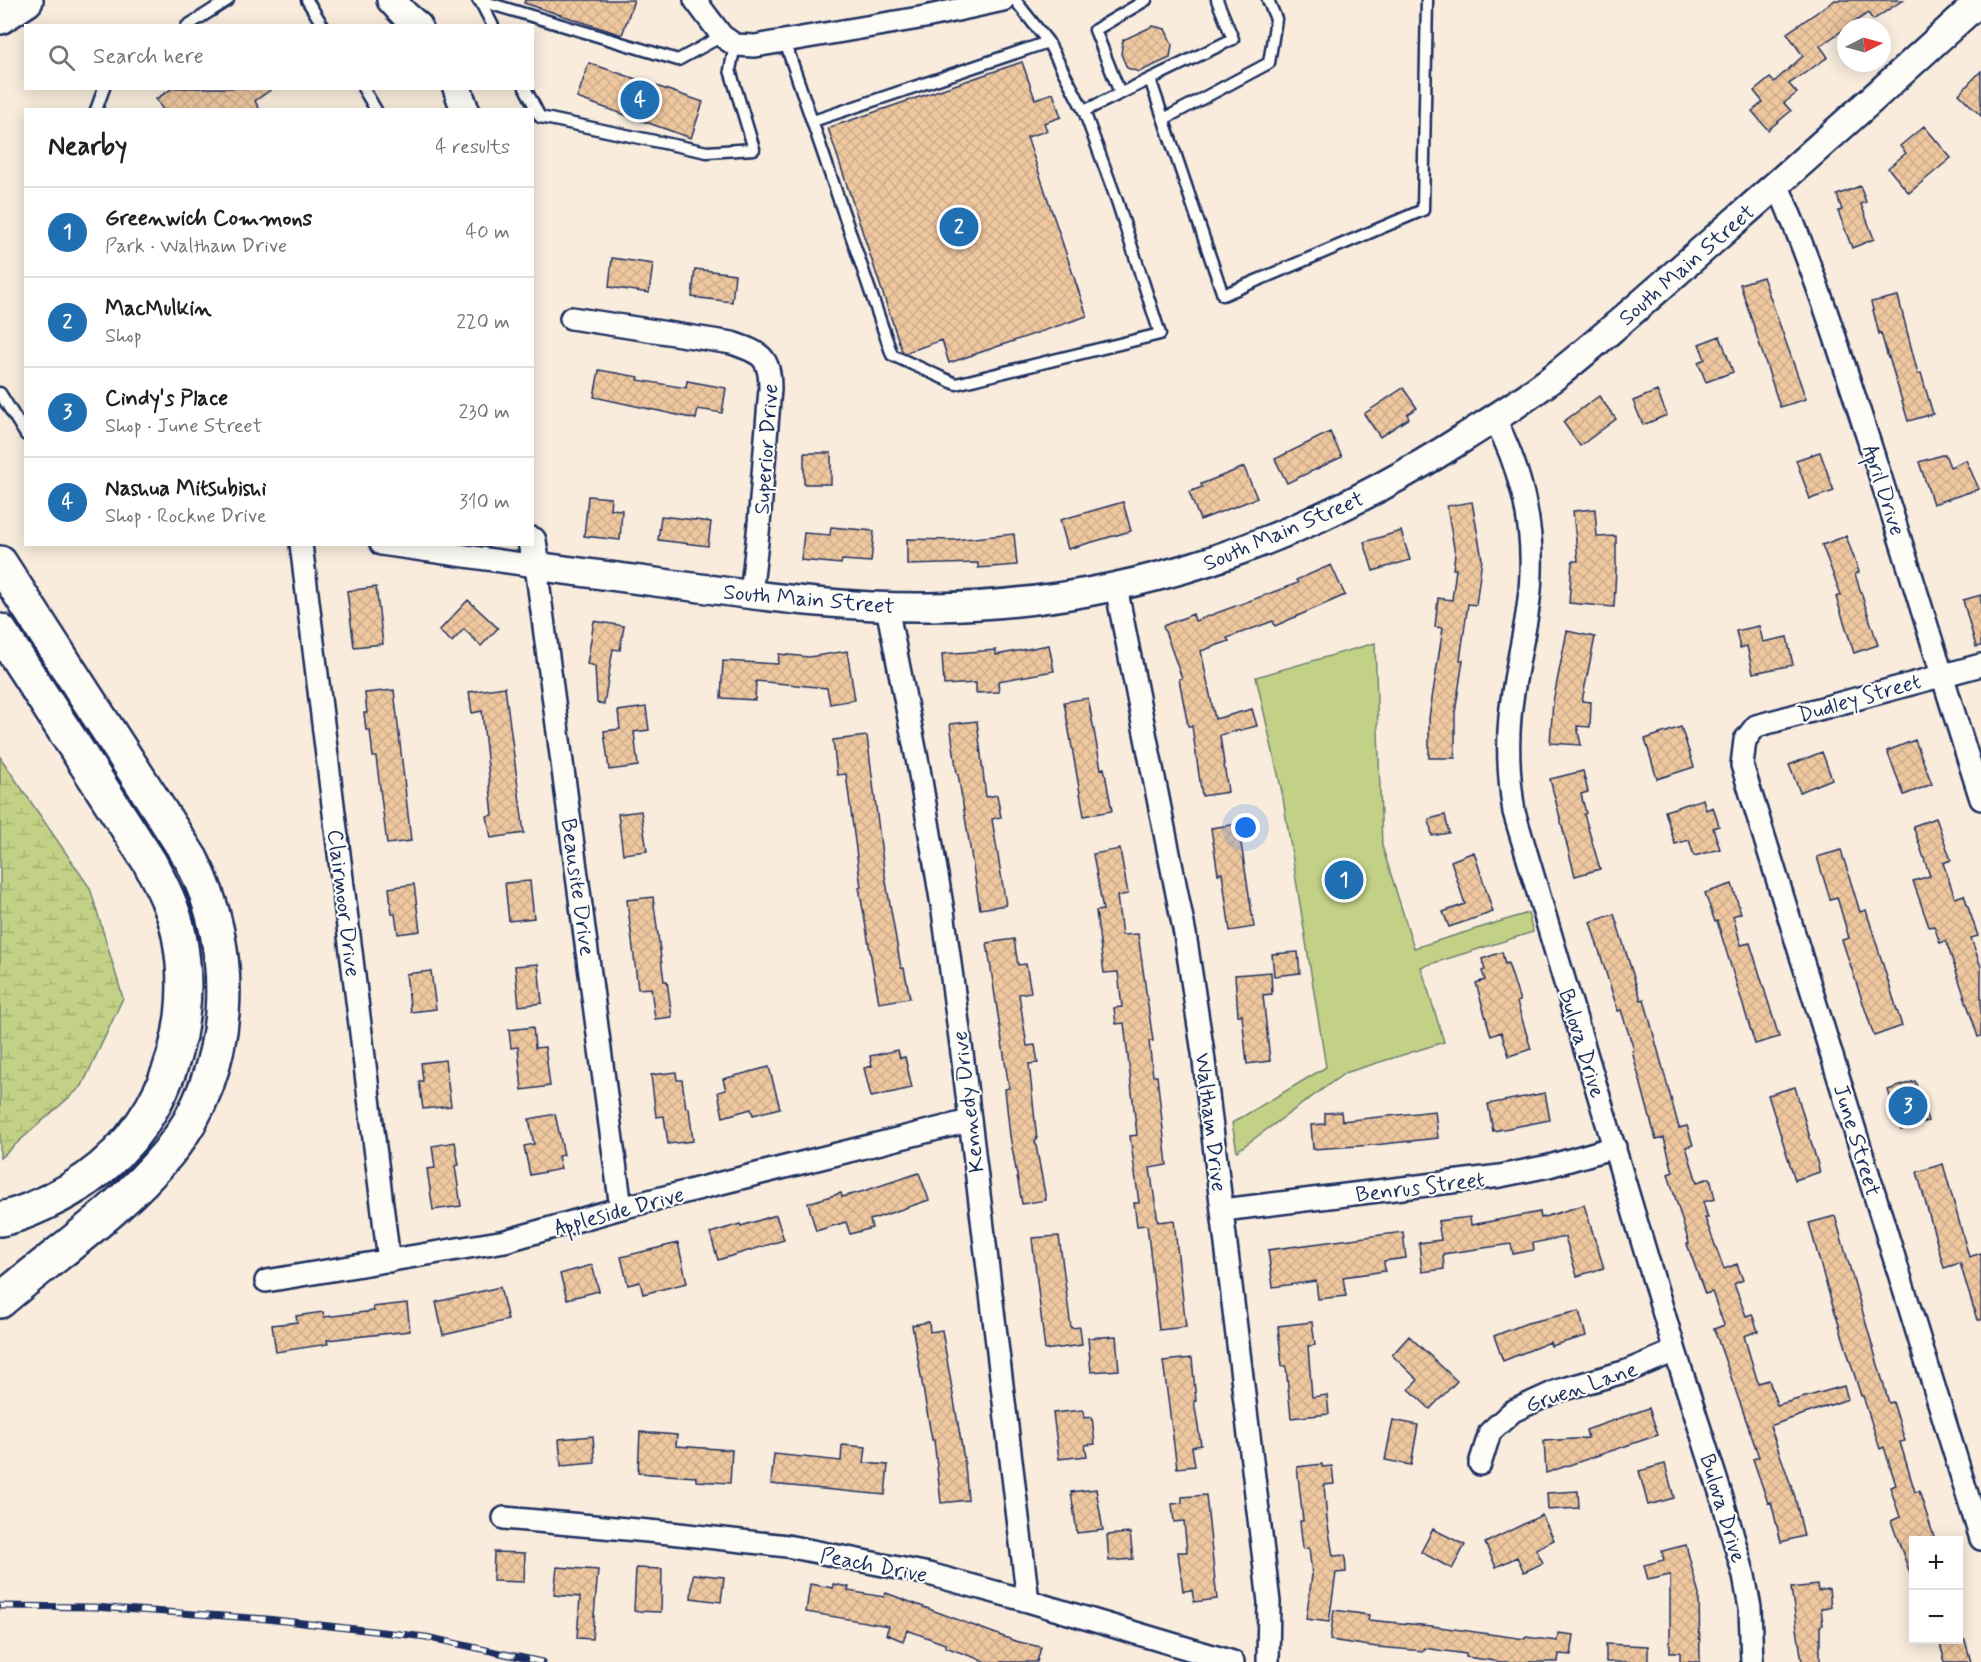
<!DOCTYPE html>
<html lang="en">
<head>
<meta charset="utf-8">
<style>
  :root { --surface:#fff; --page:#f6f6f6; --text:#202124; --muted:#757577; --line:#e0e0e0; --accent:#1f6fb2 }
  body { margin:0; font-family:Mynerve,sans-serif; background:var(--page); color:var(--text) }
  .controls { position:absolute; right:18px; bottom:18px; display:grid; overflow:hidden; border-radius:0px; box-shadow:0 3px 15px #0003 }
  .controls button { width:54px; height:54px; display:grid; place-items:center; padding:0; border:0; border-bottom:2px solid var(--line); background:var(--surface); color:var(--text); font:30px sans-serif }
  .compass { position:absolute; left:1837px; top:18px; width:54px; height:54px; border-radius:50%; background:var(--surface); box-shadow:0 3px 15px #0003; rotate:84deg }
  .you { position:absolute; left:1246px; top:828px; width:21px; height:21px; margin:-15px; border:4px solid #fff; border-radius:50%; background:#1a73e8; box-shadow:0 0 0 9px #1a73e833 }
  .badge { display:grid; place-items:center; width:39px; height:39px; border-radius:50%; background:var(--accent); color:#fff; font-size:20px; font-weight:700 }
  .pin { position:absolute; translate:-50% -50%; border:3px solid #fff; box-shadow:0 2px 6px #0006 }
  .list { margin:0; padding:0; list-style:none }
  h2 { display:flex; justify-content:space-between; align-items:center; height:78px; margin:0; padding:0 24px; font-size:26px }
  h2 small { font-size:20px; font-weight:400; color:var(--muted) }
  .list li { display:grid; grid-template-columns:39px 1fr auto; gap:18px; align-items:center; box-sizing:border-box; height:90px; padding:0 24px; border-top:2px solid var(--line) }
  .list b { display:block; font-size:22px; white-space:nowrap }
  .list p { margin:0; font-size:20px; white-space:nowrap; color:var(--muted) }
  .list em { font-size:20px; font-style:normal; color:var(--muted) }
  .icon { flex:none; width:33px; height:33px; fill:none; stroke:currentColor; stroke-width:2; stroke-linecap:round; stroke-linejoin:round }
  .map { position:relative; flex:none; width:1981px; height:1662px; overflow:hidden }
  .search { position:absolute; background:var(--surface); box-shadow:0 3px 15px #0003; left:24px; top:24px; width:510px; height:66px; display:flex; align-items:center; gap:15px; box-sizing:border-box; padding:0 21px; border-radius:0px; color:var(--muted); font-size:22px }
  .panel { position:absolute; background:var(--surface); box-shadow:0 3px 15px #0003; left:24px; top:108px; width:510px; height:438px; border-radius:0px }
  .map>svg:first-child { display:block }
</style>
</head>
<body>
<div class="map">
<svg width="1981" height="1662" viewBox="0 0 1981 1662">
  <defs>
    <pattern id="wetland-marsh" width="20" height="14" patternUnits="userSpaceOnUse" patternTransform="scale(1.5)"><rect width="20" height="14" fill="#c2d185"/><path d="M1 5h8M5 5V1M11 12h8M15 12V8" fill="none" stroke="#a6b475"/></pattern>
    <pattern id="building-cross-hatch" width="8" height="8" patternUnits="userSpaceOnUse" patternTransform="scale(1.5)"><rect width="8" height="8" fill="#f0c8a0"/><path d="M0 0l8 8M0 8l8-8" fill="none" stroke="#cdac8c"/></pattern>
  </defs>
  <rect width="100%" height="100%" fill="#f9ecdd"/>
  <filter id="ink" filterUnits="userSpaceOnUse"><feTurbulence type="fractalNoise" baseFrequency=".0167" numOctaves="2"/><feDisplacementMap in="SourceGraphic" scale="12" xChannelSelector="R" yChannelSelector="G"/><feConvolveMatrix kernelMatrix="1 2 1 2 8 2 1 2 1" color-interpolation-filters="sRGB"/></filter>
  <g filter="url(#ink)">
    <!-- wetland -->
    <path fill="url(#wetland-marsh)" stroke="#6e8072" stroke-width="1.5" d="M0,757L90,888L123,998L82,1086L0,1158Z"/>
    <!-- park -->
    <path fill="#c2d185" stroke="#6e8072" stroke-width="1.5" d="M1375,643L1382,846L1414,948L1528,913L1533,932L1421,967L1444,1042L1345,1073L1237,1151L1232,1123L1326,1067L1282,792L1256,677Z"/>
    <!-- building -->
    <path fill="url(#building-cross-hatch)" stroke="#1b2f5e" stroke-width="1.5" d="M525,0H634L622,35L524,3Z
      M1835,0H1903L1873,20L1868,13L1820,46L1828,57L1789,84L1797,93L1784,103L1791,111L1768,130L1752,111L1763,102L1754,91L1770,78L1774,82L1803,56L1787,33Z
      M1153,26L1165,29L1172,44L1170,58L1139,72L1127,68L1121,54L1123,40Z
      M1022,62L1035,99L1053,93L1061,117L1044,123L1047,131L1027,137L1087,316L949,363L942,340L905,353L902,351L828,128Z
      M589,63L703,102L691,138L577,98Z
      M1981,71V116L1959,94Z
      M173,88H273L255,101L260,110H163L156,99Z
      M1924,126L1951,158L1909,193L1888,168L1906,153L1900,146Z
      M1860,186L1866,202L1861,204L1874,239L1852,248L1838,211L1842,210L1837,195Z
      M612,258L653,264L649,293L609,287Z
      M695,269L735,274L732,302L692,297Z
      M1763,277L1806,399L1780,407L1740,284Z
      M1898,296L1918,374L1921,373L1933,414L1908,421L1889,357L1888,358L1881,333L1879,334L1871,302Z
      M1720,336L1733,372L1706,382L1698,362L1705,359L1699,344Z
      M599,370L639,377L638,380L686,388L687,381L726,388L722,413L698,409L696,419L594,397Z
      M1403,388L1417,408L1407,414L1409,418L1380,437L1364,414Z
      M1657,391L1667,415L1643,425L1633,401Z
      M1599,396L1616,419L1580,446L1563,422Z
      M1330,432L1342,457L1287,483L1275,459Z
      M1820,452L1834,491L1810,499L1796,460Z
      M804,453H831V484H804Z
      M1945,454L1950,467L1966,460L1979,489L1933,504L1919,462Z
      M1244,467L1257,498L1200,520L1189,492L1202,487L1201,484Z
      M588,496L611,498L610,509L622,510L620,540L584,536Z
      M1123,502L1131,531L1068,549L1060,520Z
      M1472,502L1482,559L1476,605L1468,604L1460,660H1463L1455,713V758H1429V718L1443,628L1435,627L1438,598L1452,600L1456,569H1453L1455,554L1447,506Z
      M1595,509L1597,537L1616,536V569L1614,607L1569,603L1572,561H1578L1573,511Z
      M661,516L711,522L708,546L658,540Z
      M831,527L874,531L871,562L842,560L841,564L801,560L804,533L830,535Z
      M1401,531L1410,560L1373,571L1364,542Z
      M1014,534L1017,565L978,568V563L907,565V539L953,540Z
      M1846,536L1859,572L1855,574L1878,645L1854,653L1836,597L1841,595L1822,545Z
      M1331,565L1345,595L1275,626L1273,621L1227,638L1229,641L1201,651L1215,719L1252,709L1257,726L1220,735L1228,792L1202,796L1192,726H1188L1179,679L1182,678L1163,626L1193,614L1195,621L1298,583L1296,580Z
      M376,587L383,644L354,647L347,591Z
      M1981,595V646L1976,647L1963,600Z
      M468,600L498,628L481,646L464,629L452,642L439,631Z
      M594,621L624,626L620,650L613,649L604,704L597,703L595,666L587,664Z
      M1759,626L1763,642L1787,637L1793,665L1753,673L1747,646L1740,648L1736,631Z
      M1567,631L1595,637L1582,701L1591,702L1590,727L1577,726L1581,745L1550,743L1553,702Z
      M1049,645L1054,671L998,681L999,692L976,693V683L944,685L942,654L996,650V655Z
      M847,651L855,700L830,704L827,688L756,681L755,700L721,698L723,661L778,664L779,654L809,657Z
      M505,687L524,833L491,838L487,816L493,815L482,711L472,713L469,692Z
      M394,690L411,841L387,844L376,757H373L370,730H366L364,713H367L365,693Z
      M1088,698L1101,769L1104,768L1112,811L1084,816L1064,702Z
      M646,707L649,730L634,732L638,766L609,770L604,731L620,729L618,711Z
      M977,721L986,797L997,795L1001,817L992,819L1006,905L980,909L958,774H957L950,724Z
      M1681,727L1694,767L1657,779L1645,739Z
      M867,736L884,870L901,968H904L910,998L879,1003L859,887H861L846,774L837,775L833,740Z
      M1915,740L1932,784L1904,795L1887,751Z
      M1822,752L1832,779L1800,792L1789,765Z
      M1583,771L1588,792L1581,794L1586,813L1584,814L1600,869L1575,876L1550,779Z
      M1703,799L1706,810L1713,807L1719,826L1713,828L1720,849L1694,856L1689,840L1675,844L1665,811Z
      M641,811L647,851L623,854L618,814Z
      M1445,815L1449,833L1432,836L1429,819Z
      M1936,818L1951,860L1943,863L1955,898L1964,895L1978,936L1971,938L1981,967V1036L1978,1037L1946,941L1940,943L1934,926L1929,927L1913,881L1930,876L1913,826Z
      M1238,824L1254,927L1230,931L1222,873L1218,874L1211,828Z
      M1120,849L1128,894L1117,896L1122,935L1138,934L1153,1041H1149L1153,1076H1157L1167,1165L1150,1168L1158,1222L1174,1220L1186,1327L1159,1330L1147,1225L1137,1226L1134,1203H1139L1130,1136L1137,1135L1124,1023L1116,1024L1114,1008L1122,1007L1118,972L1104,973L1096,911L1103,910L1093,854Z
      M1841,850L1860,912L1866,910L1902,1026L1874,1036L1842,940L1849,938L1837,897L1830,899L1817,857Z
      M1474,852L1493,912L1449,927L1443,912L1465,904L1451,861Z
      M530,881L534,918L509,921L505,883Z
      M414,884L420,931L398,934L395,914H392L389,888Z
      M1732,884L1741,913L1733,916L1741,945L1750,943L1779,1037L1755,1044L1717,921L1715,922L1705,893Z
      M653,897L664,981H667L672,1017L655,1019L651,988L638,989L627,900Z
      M1614,914L1641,1000L1644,999L1679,1128L1687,1126L1693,1145L1686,1147L1697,1182L1710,1178L1715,1199L1703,1202L1708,1218H1705L1724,1269L1737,1264L1743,1280L1734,1284L1746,1316L1752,1314L1758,1331L1744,1336L1758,1383L1769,1380L1777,1405L1844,1386L1848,1399L1770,1426L1795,1497L1804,1536L1781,1542L1771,1502L1768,1503L1753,1459L1759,1457L1714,1329L1724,1325L1712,1292L1705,1294L1687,1244L1689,1243L1668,1174L1673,1172L1664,1138L1656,1140L1632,1051L1634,1050L1621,1010L1618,1011L1590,922Z
      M1014,939L1018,965L1026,964L1031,992L1019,994L1027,1046L1035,1045L1038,1063L1029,1064L1037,1140H1035L1046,1200L1022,1204L1010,1136L1005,1089L1009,1088L987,943Z
      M1298,952L1300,973L1274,976L1272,954Z
      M1502,952L1505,964L1508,963L1520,1001L1517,1002L1531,1049L1509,1056L1501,1032L1491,1036L1476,983L1485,980L1482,971L1485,970L1482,959Z
      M538,964L542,1003L519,1006L515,966Z
      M431,971L436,1009L411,1012L406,974Z
      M1271,972L1272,994L1263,995L1270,1061L1247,1064L1242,1015H1238L1235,975Z
      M533,1027L535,1048L545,1047L550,1086L522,1090L518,1047L511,1048L509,1030Z
      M898,1050L900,1058L905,1057L912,1088L871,1097L864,1068L872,1066L870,1056Z
      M445,1060L451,1106L423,1109L419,1081H423L421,1063Z
      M769,1067L780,1108L753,1115L751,1109L723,1117L718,1092L726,1090L723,1079Z
      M676,1072L677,1080H682L686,1108H689L693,1141L668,1144L664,1116L656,1117L651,1075Z
      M1915,1081L1928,1121L1901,1130L1888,1090Z
      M1795,1087L1820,1172L1795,1180L1768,1095Z
      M1545,1093L1550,1120L1493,1131L1488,1104Z
      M1435,1111L1438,1138L1374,1145L1313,1149L1311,1125L1325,1124V1113L1341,1112L1342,1121Z
      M555,1114L564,1155L558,1156L561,1169L530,1175L524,1146L534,1144L529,1119Z
      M455,1142L459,1165L455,1166L461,1206L433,1210L427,1169L435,1168L432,1146Z
      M1943,1164L1969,1257L1981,1253V1320H1977L1960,1263L1944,1268L1917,1172Z
      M919,1173L929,1200L870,1220L872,1228L850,1234L846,1222L816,1231L808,1203L841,1193L842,1197L861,1192Z
      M1584,1205L1604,1268L1577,1276L1565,1237L1533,1243L1534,1250L1513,1254L1511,1244L1443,1254L1444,1269L1422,1272L1419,1243L1441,1240L1438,1221L1470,1217L1471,1225L1540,1212L1541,1218Z
      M776,1215L784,1240L718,1260L710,1233L740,1224L741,1226Z
      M1835,1216L1889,1403L1893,1402L1905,1441L1900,1442L1915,1492L1919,1491L1935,1540H1914V1576H1911L1891,1521L1900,1517L1890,1487L1896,1485L1884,1447L1880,1449L1863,1396H1861L1824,1277L1809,1223Z
      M1403,1232L1406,1258L1384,1261L1385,1271L1343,1277L1346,1296L1318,1299L1316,1281L1273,1287L1268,1250Z
      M1059,1236L1071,1328L1080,1327L1082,1345L1045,1350L1032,1238Z
      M678,1243L687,1283L643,1294L640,1282L628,1285L621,1257Z
      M592,1265L599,1291L567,1299L560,1274Z
      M500,1287L508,1320L443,1335L436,1302Z
      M407,1303L410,1331L327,1340L328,1344L276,1352L272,1325L297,1322L296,1316L323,1312L324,1317L374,1311L373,1307Z
      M1579,1311L1586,1336L1551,1346L1550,1342L1503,1361L1494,1336L1527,1323Z
      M929,1322L930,1332L942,1330L965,1465L968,1500L941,1503L934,1440H932L912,1325Z
      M1312,1322L1315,1345L1308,1346L1312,1397L1327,1395L1329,1414L1291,1418L1286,1366L1282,1367L1278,1326Z
      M1116,1336L1119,1370L1091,1372L1088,1338Z
      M1409,1336L1457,1381L1430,1409L1409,1389L1418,1380L1392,1355Z
      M1192,1358L1196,1401H1194L1201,1445L1192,1447L1195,1466L1177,1468L1163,1361Z
      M1649,1408L1658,1435L1546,1473L1544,1441L1588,1438L1586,1430Z
      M1083,1410L1084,1418L1092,1417L1095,1444L1085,1445L1087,1456L1059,1459L1053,1413Z
      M1393,1420L1418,1425L1411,1465L1385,1460Z
      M640,1432L677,1435L676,1446L732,1450L730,1483L696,1481V1477L638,1473Z
      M593,1436L595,1463L561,1466L559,1439Z
      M842,1445L866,1447L864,1463L888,1465L885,1495L771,1484L774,1454L841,1461Z
      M1322,1464V1467L1332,1466L1334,1484L1324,1485L1327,1519L1333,1556L1345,1555L1346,1572L1336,1573L1329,1622L1306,1619L1312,1575L1309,1548L1303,1549L1300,1521H1303L1297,1467Z
      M1665,1464L1674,1498L1648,1505L1639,1471Z
      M1096,1489L1103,1530L1077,1533L1071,1492Z
      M1578,1491L1579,1508L1548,1510L1547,1493Z
      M1206,1495L1217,1599L1194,1602L1192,1590L1183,1591L1178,1552H1187L1184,1521L1174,1522L1172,1504L1182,1503V1497Z
      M1542,1515L1554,1540L1536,1549L1543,1563L1524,1572L1517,1557L1496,1567L1485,1543Z
      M1433,1529L1465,1545L1452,1569L1421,1552Z
      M1130,1533L1133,1559L1109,1561L1107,1535Z
      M1686,1545L1699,1595L1700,1662H1680V1652H1670V1575L1648,1580L1644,1565L1664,1560L1662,1551Z
      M494,1552L525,1553L524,1582L493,1581Z
      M557,1567L598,1570L592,1639L577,1638L580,1597L554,1595Z
      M636,1568L662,1569L661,1612L634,1611Z
      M693,1574L724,1577L721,1602L691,1598Z
      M810,1584L833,1588V1584L849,1587L848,1591L884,1597L886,1593L1015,1641L1041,1647L1037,1662H987L945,1647V1644L907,1630L903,1641L886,1634L889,1626L806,1612Z
      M1817,1585L1818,1591L1829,1589L1831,1607L1821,1608L1823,1625L1820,1626V1662H1802L1791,1588Z
      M1334,1610L1369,1615L1368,1620L1432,1626L1525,1639L1526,1637L1557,1641L1558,1633L1574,1635L1571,1655L1559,1654L1558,1662H1502L1466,1657V1654L1424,1648V1651L1377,1647L1330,1640Z
      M1939,1640H1965L1971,1662H1945Z
      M1606,1644L1648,1646V1662H1606Z"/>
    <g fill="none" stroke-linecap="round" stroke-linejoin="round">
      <defs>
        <path id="service" d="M307,0L323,26
          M478,0L678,60L722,36
          M1015,0L1048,42L1084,111L1233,39L1217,0
          M480,1L493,26
          M187,26L228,0
          M785,42L892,355L956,384L1160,334L1117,201L1084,111
          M1150,79L1223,295L1423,210L1427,0
          M363,88L376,110
          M525,88L540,117L707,152L754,149L730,70L735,45
          M1120,93L1095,30L1146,0
          M96,110L104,88
          M1164,119L1269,63L1276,19L1268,0
          M813,121L1048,42
          M0,393L26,435"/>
        <path id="minor" d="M695,0L722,36L735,45L755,46L925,17L1003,0
          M1777,184C1811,262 1837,342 1863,423C1904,548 1941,674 1981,799
          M571,318L732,343C761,353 770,356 770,389L759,524L751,595
          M1494,418C1519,465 1533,519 1531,572C1530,621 1514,668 1510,717C1507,749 1509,780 1514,812L1675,1351L1723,1501L1744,1576L1750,1608L1752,1662
          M301,544L389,1261
          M381,544L536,566L621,1208
          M1116,587L1185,934L1203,1053L1269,1602L1268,1662
          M887,607L919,769L943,911L962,1053L1028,1601
          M1981,665L1756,726L1745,740L1742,765L1981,1539
          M1223,1210L1500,1176L1549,1166L1615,1147
          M266,1281L505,1241L621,1208L969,1121
          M1480,1464L1490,1432L1513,1411L1557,1391L1627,1371L1675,1351
          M504,1518L670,1533L787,1546L929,1574L1028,1601L1233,1662"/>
        <path id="tertiary" d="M391,0L405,15L418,26
          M457,88L465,110
          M532,541L536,566C593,574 650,581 708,589C781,599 855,608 930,607C1127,605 1300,543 1465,437C1495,418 1526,399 1554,377C1610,333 1663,284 1717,237C1806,159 1894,80 1981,0"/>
        <path id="primary" d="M0,17L26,0"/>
        <path id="motorway" d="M0,563L191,859C239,949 234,1073 168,1153C120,1211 56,1253 0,1301
          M0,631L150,863C162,886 174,909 179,935C200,1043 153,1152 51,1200C35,1208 18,1216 0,1219"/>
      </defs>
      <!-- service casing -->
      <use href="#service" stroke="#1b2f5e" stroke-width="15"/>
      <!-- minor casing -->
      <use href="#minor" stroke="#1b2f5e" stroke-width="26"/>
      <!-- tertiary casing -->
      <use href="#tertiary" stroke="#1b2f5e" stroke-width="32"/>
      <!-- primary casing -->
      <use href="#primary" stroke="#1b2f5e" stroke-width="38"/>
      <!-- motorway casing -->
      <use href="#motorway" stroke="#1b2f5e" stroke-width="38"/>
      <!-- service -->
      <use href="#service" stroke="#fdfcf7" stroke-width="10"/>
      <!-- minor -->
      <use href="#minor" stroke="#fdfcf7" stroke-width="21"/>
      <!-- tertiary -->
      <use href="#tertiary" stroke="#fdfcf7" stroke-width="27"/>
      <!-- primary -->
      <use href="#primary" stroke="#fdfcf7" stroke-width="33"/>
      <!-- motorway -->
      <use href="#motorway" stroke="#fdfcf7" stroke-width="33"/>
      <defs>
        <path id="rail" d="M0,1606L94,1607L267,1619L426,1637L542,1662"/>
      </defs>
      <!-- rail casing -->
      <use href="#rail" stroke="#1b2f5e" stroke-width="7"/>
      <!-- rail -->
      <use href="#rail" stroke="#fdfcf7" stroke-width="4.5" stroke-dasharray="14" stroke-linecap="butt"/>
    </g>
  </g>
  <g text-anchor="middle" stroke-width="4.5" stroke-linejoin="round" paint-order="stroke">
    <!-- street labels -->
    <g font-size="22" fill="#1b2f5e" stroke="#fdfcf7">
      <text transform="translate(1686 264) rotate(-41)" y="8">South Main Street</text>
      <text transform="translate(765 449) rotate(-86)" y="8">Superior Drive</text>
      <text transform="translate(1885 490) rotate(72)" y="8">April Drive</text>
      <text transform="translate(1283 530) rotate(-23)" y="8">South Main Street</text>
      <text transform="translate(809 598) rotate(5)" y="8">South Main Street</text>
      <text transform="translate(1859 697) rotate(-16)" y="8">Dudley Street</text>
      <text transform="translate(579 887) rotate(82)" y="8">Beausite Drive</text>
      <text transform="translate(345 903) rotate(83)" y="8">Clairmoor Drive</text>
      <text transform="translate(1583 1043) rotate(73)" y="8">Bulova Drive</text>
      <text transform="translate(967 1102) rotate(-97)" y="8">Kennedy Drive</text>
      <text transform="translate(1212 1122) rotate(83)" y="8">Waltham Drive</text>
      <text transform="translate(1858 1140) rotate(73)" y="8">June Street</text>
      <text transform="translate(1420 1186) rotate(-7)" y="8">Benrus Street</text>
      <text transform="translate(619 1210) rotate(-15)" y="8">Appleside Drive</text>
      <text transform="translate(1581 1386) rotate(-19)" y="8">Gruen Lane</text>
      <text transform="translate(1724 1508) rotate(73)" y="8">Bulova Drive</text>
      <text transform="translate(874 1564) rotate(11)" y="8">Peach Drive</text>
    </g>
  </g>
</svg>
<div class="controls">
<button>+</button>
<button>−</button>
</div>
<svg class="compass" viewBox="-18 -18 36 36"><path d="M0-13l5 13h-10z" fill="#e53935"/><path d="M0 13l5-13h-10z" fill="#757577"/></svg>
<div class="you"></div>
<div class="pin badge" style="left:1344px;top:880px">1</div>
<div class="pin badge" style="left:959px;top:227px">2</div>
<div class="pin badge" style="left:1908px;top:1106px">3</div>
<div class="pin badge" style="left:640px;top:100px">4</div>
<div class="search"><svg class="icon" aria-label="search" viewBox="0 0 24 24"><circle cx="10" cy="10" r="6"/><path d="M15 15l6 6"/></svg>Search here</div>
<section class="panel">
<h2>Nearby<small>4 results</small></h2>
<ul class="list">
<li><span class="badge">1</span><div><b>Greenwich Commons</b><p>Park · Waltham Drive</p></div><em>40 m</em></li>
<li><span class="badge">2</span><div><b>MacMulkin</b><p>Shop</p></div><em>220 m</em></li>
<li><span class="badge">3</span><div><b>Cindy's Place</b><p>Shop · June Street</p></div><em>230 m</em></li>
<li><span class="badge">4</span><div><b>Nashua Mitsubishi</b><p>Shop · Rockne Drive</p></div><em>310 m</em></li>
</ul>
</section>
</div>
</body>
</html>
